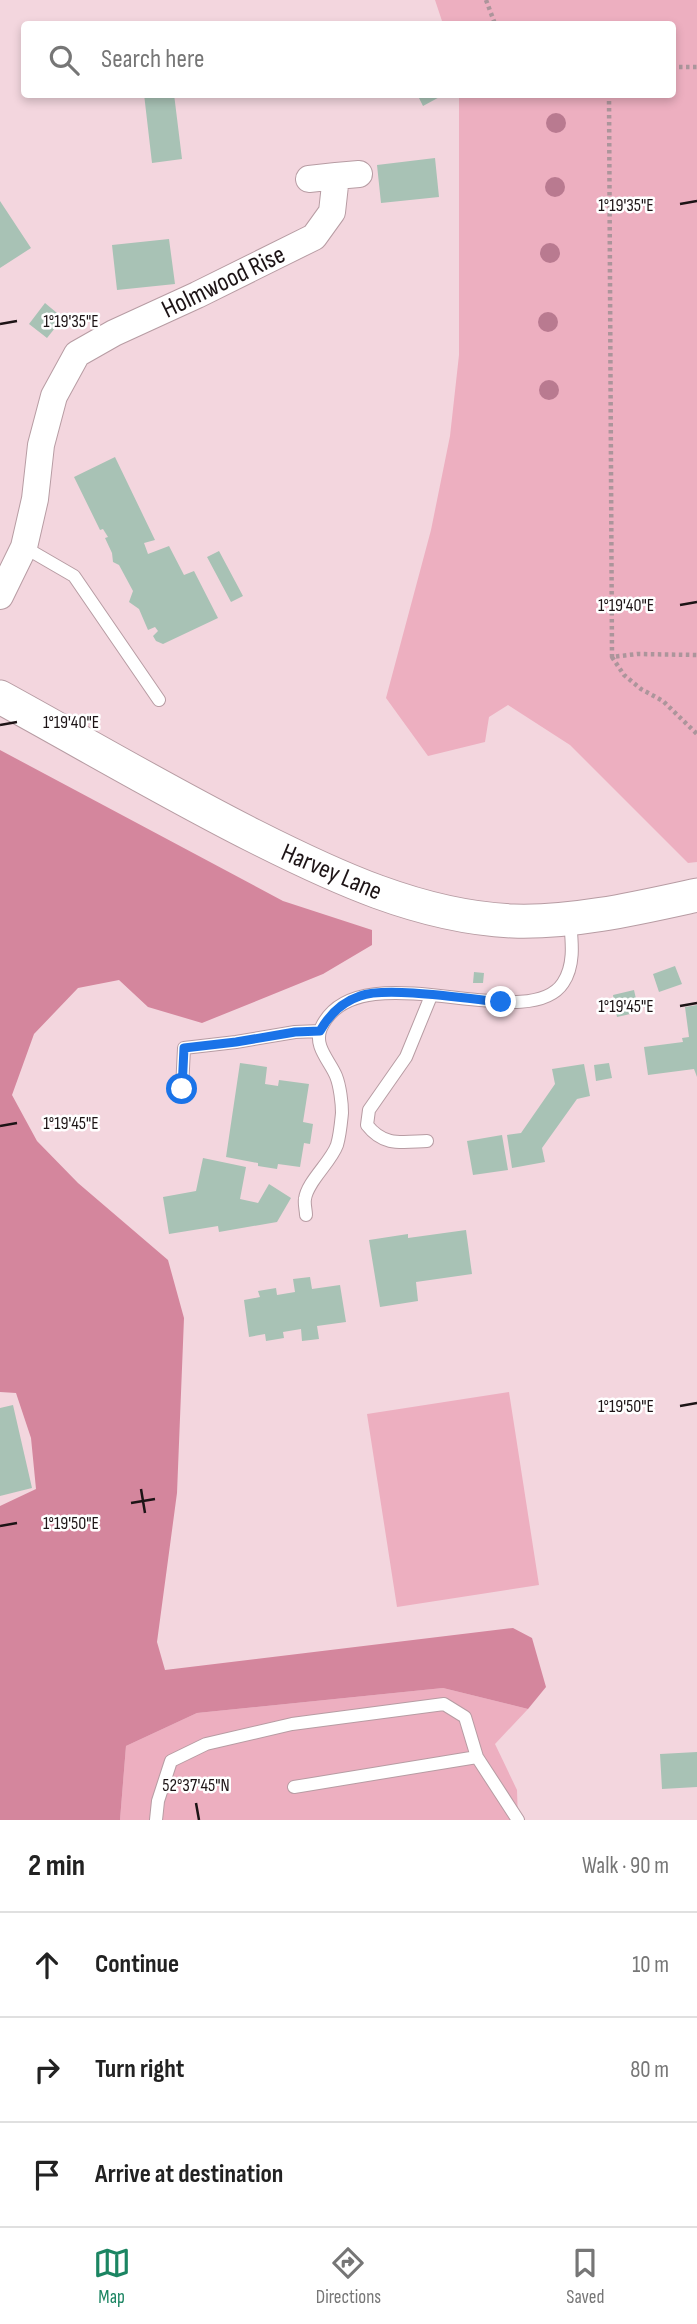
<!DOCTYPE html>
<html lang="en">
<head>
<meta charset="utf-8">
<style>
  :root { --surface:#fff; --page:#f6f6f6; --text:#222; --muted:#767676; --line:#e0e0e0; --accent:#1b8562 }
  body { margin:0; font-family:"Sofia Sans Condensed",sans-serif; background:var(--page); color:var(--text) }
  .stop { position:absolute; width:21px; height:21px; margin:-16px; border:5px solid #1a73e8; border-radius:50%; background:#fff }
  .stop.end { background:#1a73e8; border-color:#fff; box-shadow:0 2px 7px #0008 }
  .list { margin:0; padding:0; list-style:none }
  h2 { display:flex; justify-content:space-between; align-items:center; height:91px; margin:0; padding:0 28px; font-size:30px }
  h2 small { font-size:23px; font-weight:400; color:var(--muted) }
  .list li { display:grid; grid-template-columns:46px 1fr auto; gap:21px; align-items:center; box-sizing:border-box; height:105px; padding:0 28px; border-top:2px solid var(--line) }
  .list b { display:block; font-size:26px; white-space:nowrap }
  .list em { font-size:23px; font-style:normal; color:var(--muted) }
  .icon { flex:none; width:38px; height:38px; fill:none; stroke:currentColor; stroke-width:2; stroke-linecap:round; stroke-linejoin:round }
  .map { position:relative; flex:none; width:697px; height:1820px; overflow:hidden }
  .search { position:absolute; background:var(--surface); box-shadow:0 4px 10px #0003; left:21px; right:21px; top:21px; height:77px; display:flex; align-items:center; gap:18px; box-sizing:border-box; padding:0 24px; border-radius:7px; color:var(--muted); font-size:26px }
  .sheet { height:406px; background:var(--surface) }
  nav { display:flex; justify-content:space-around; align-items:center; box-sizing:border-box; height:98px; border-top:2px solid var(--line); background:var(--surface); font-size:19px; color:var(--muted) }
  nav a { display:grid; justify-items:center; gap:4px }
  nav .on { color:var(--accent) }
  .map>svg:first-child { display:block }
</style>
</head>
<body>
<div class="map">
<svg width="697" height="1820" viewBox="0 0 697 1820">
  <rect width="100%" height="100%" fill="#f3d6de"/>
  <!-- green -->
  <path fill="#edafc0" d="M435,0H697V862L688,863L570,745L508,705L489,717L485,742L428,756L386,698L431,530L450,436L459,355V95L672,94V24H443Z
    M509,1392L539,1585L397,1607L367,1414Z
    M443,1688L528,1709L495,1744L517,1790L518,1820H120L126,1746L197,1713Z"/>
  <!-- forest -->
  <path fill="#d4869d" d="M0,750L283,901L372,930V945L323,974L202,1023L148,1007L119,980L78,988L34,1034L12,1095L37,1141L78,1183L168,1260L184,1318L177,1493L157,1642L165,1670L513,1628L532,1638L546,1687L528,1709L443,1688L197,1713L126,1746L120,1820H0V1506L36,1489L31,1438L16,1393L0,1392Z"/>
  <!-- building -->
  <path fill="#a8c2b5" d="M144,94H174L182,159L152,163Z
    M417,94H445L423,106Z
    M435,158L439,197L381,203L377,165Z
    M0,201L31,248L0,268Z
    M169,239L175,284L117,290L112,245Z
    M45,303L63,318L47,338L29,324Z
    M115,457L155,540L144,543L148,554L169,546L184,575L194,571L218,618L163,644L156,641L153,636L158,631L155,627L148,630L139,609L129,602L133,591L119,565L113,562L112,553L105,538L108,537L103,529L100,530L74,477Z
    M219,551L243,596L231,602L207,557Z
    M675,966L682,984L659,992L653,974Z
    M474,972L484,973L483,983H473Z
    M634,990L639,1012L617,1017L613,995Z
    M697,1005V1077L694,1069L648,1075L644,1047L683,1042L682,1038L689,1037L685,1007Z
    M240,1063L267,1067L265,1084L278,1086L279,1080L309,1084L303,1122L313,1124L310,1144L304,1143L300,1167L278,1164L277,1169L258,1166V1163L226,1157Z
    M609,1063L612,1078L596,1081L594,1065Z
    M584,1064L590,1096L577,1099L542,1148L545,1162L512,1168L507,1135L521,1133L555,1084L552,1069Z
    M502,1135L508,1170L473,1175L467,1141Z
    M203,1158L246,1167L240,1199L258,1203L269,1184L291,1198L277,1222L219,1232L218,1226L169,1234L163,1197L196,1191Z
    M466,1230L472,1274L416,1282L418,1301L380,1307L369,1240L408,1234V1238Z
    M310,1277L312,1289L340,1285L346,1322L317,1326L319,1339L302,1341L301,1329L283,1332L284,1338L266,1341L265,1334L249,1337L244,1300L260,1297L258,1291L276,1288L277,1295L295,1292L293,1279Z
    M13,1405L32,1488L0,1496V1408Z
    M697,1752V1787L662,1789L660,1754Z"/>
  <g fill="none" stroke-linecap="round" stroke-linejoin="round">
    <defs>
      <path id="service" d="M24,547L74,576L159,700
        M182,1089L184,1048L236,1042L295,1032L320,1031
        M427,1141C402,1142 384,1147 367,1125L369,1110L406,1057L431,996
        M306,1215C306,1210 304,1204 305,1199C307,1182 331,1162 337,1145C340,1135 341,1123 342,1113C342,1103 340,1086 336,1076C330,1061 313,1046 321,1028C357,948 527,1038 563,983C575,965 572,942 570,921
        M294,1787L477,1757L518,1820
        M156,1820L158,1801L171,1761L206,1744L292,1724L444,1704L465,1717L477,1757"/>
      <path id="minor" d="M309,179L336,176
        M0,596L24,547L35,499L41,445L54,396L77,354L114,333L197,295L314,237L332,212L336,176L359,174"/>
      <path id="tertiary" d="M0,697C84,743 167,792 252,835C333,876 420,917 513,921C574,923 638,908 697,895"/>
    </defs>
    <!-- service casing -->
    <use href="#service" stroke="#b79ca3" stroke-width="14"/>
    <!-- minor casing -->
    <use href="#minor" stroke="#b79ca3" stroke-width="28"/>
    <!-- tertiary casing -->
    <use href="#tertiary" stroke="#b79ca3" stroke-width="35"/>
    <!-- path -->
    <path stroke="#ac959b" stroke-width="4.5" stroke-dasharray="3.5 3.5" stroke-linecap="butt" d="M486,0L495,24
      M672,67H697
      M609,94L612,657L637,654L697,655
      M612,657L624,675L641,689L663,701L697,734"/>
    <!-- service -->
    <use href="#service" stroke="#fff" stroke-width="12"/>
    <!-- minor -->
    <use href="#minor" stroke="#fff" stroke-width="26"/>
    <!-- tertiary -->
    <use href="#tertiary" stroke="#fff" stroke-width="33"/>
  </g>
  <!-- trees -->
  <g fill="#b97a90">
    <circle cx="556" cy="123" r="10"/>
    <circle cx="555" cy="187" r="10"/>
    <circle cx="550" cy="253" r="10"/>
    <circle cx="548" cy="322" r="10"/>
    <circle cx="549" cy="390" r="10"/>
  </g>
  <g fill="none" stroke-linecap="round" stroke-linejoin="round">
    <!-- route -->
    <path stroke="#1a73e8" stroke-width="9" d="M182,1089L184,1048L236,1042L295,1032L320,1031C329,1015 342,1002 360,996C386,986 470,999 501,1002"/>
  </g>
  <!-- ticks -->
  <path fill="none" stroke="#1d1416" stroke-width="2.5" d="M680,204L697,201M0,324L17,321M680,605L697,602M0,725L17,722M680,1006L697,1003M0,1126L17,1123M680,1406L697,1403M141,1489L145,1513M131,1503L155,1499M0,1526L17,1523M196,1803L199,1820"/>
  <g text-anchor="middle" stroke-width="5" stroke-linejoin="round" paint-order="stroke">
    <!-- street labels -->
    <g font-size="26" fill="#1d1416" stroke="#fff">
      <text transform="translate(223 281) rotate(-26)" y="9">Holmwood Rise</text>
      <text transform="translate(332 871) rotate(23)" y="9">Harvey Lane</text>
    </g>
  </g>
  <g font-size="18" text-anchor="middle" fill="#1d1416" stroke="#fff" stroke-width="5" stroke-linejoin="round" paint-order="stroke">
    <text x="626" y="211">1°19'35"E</text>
    <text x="71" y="327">1°19'35"E</text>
    <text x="626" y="611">1°19'40"E</text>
    <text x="71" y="728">1°19'40"E</text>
    <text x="626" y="1012">1°19'45"E</text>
    <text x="71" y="1129">1°19'45"E</text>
    <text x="626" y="1412">1°19'50"E</text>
    <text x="71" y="1529">1°19'50"E</text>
    <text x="196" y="1791">52°37'45"N</text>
  </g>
</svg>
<div class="stop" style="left:182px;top:1089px"></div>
<div class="stop end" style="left:501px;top:1002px"></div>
<div class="search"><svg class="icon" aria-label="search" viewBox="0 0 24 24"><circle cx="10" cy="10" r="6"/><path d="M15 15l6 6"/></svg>Search here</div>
</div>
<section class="sheet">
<h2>2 min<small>Walk · 90 m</small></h2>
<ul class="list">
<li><svg class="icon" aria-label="ahead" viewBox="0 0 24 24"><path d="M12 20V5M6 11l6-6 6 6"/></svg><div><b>Continue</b></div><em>10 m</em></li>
<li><svg class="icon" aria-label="right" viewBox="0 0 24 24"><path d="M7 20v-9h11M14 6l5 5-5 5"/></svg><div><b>Turn right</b></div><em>80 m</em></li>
<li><svg class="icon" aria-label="arrive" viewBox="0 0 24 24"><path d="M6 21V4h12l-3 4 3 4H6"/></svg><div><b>Arrive at destination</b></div></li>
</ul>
</section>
<nav>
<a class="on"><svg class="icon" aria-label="map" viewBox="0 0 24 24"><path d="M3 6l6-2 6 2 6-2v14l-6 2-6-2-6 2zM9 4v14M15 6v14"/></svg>Map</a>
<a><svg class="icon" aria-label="directions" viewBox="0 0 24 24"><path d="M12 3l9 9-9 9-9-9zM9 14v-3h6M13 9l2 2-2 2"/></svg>Directions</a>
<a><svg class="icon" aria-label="saved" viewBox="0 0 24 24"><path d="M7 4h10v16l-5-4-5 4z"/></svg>Saved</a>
</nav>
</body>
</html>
